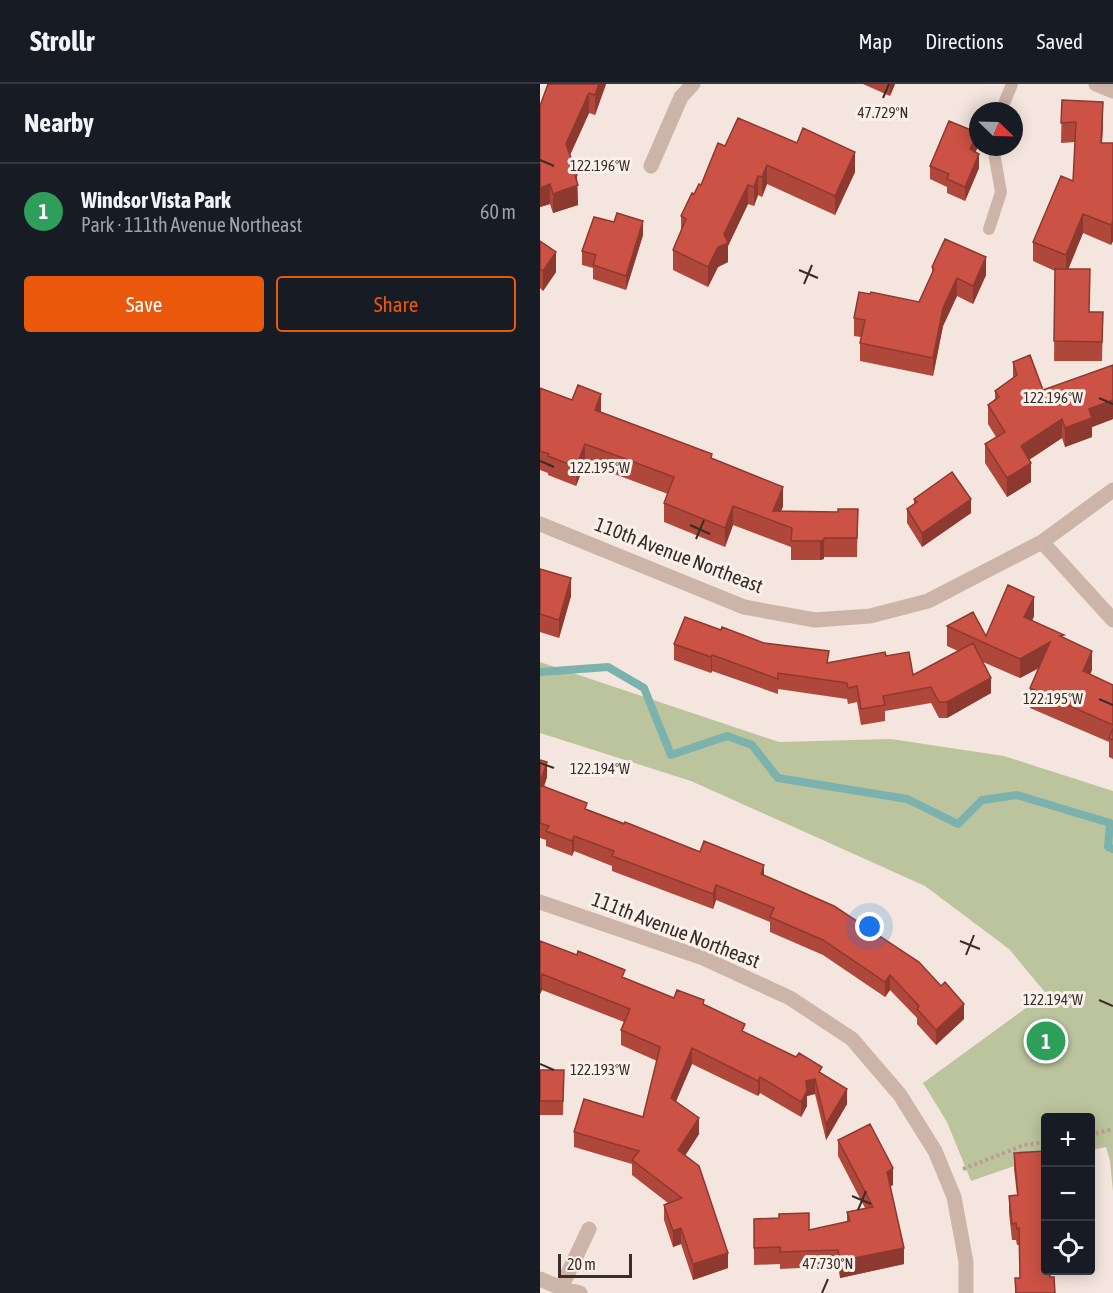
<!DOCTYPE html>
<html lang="en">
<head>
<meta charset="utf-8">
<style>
  :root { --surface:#171b24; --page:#20242c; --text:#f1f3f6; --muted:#9ea1a6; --line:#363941; --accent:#ea580c }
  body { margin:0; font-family:"Asap Condensed",sans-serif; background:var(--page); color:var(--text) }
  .controls { position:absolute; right:18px; bottom:18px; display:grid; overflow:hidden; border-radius:6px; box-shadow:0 3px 15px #0003 }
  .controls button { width:54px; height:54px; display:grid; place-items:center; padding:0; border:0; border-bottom:2px solid var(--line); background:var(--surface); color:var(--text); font:30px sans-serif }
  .compass { position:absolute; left:429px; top:18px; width:54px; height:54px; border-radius:50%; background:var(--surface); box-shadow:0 3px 15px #0003; rotate:113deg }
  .scale { position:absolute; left:18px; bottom:15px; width:74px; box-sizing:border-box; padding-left:6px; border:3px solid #3a2c29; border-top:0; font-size:16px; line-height:21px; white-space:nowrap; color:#3a2c29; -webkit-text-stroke:4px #fbf1eb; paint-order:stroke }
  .you { position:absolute; left:330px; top:843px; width:21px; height:21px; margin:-15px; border:4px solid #fff; border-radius:50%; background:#1a73e8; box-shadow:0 0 0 9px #1a73e833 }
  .badge { display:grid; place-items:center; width:39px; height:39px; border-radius:50%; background:var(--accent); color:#fff; font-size:20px; font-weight:700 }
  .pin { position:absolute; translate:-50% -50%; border:3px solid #fff; box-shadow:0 2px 6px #0006 }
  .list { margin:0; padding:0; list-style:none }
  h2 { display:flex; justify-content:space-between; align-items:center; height:78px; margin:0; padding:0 24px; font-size:26px }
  h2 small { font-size:20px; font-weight:400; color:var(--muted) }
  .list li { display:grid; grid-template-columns:39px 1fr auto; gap:18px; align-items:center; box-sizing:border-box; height:96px; padding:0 24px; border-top:2px solid var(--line) }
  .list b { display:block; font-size:22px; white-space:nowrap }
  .list p { margin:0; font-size:20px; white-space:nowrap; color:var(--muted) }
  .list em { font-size:20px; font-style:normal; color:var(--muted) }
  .actions { display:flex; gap:12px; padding:18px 24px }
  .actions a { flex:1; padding:14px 0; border:2px solid var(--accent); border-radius:6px; text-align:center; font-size:21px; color:var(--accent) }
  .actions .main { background:var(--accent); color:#fff }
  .icon { flex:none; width:33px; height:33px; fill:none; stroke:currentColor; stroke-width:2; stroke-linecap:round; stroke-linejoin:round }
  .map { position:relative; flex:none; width:573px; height:1209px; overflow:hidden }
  header { display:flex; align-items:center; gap:36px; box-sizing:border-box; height:84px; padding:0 30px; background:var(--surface); border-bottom:2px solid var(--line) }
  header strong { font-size:28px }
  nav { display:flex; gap:33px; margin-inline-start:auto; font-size:21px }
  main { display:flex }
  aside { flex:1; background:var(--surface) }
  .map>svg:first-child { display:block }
</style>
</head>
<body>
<header>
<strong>Strollr</strong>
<nav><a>Map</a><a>Directions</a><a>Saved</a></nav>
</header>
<main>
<aside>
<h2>Nearby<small></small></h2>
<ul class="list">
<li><span class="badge" style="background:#2e9e5b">1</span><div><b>Windsor Vista Park</b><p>Park · 111th Avenue Northeast</p></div><em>60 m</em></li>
</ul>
<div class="actions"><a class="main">Save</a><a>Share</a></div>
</aside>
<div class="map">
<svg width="573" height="1209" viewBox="0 0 573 1209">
  <rect width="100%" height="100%" fill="#f4e6de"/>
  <!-- green -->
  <path fill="#bcc49d" d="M0,578L239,658L351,655L464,672L573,707V1107L570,1077L566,1063L551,1066L550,1034H506L505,1074L492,1076L431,1097L407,1038L383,999L497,916L509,913L469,865L385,802L151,697L0,649Z"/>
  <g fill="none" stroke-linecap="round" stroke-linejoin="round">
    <!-- stream -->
    <path stroke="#7cb2ad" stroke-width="8" d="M0,588L68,583L104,604L131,671L187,652L212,661L238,694L367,715L418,740L442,716L477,711L570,739L568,763L573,765"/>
    <!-- path -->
    <path stroke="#b99e93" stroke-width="4" stroke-dasharray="3 3" stroke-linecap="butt" d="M550,1051L573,1045
      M423,1085L484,1061L506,1058"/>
    <!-- lane -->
    <path stroke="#cdb4a9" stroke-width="12" d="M461,27L472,0
      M449,145L461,108L453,63"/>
    <!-- street -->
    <path stroke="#cdb4a9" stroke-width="15" d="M556,0L573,7
      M111,82L141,13L153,0
      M0,440L204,523L275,536L330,532L388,517L502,458L573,406
      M502,458L573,536
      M0,818L163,874L250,914L312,955L360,1011L395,1067L414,1113L426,1178V1209
      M0,1195L21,1204L40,1209
      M21,1204L49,1145"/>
  </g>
  <!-- wall -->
  <path fill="#af473b" d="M66,0L55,31L49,29L30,71L37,99L38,121L13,129L10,120L0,123V22Z
    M323,0H355L350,12Z
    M522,16L563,38L562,59H573V157L571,161L543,149L528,185L549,228H563L562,277H514L515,187L493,177V158L533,97L535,58L521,59Z
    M185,62L315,88L295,131L227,100L222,113L218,111L214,122L208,120L188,162V178L178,183L168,203L133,186V166L141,147V132Z
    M438,63L435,68L439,84L425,117L407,109V103L390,95V82Z
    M103,151L86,206L53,195V184L42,181V167Z
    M0,157L16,188L3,207L0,204Z
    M392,183L446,191L433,220L417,212L403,242L393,292L320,277V259L321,253L314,252V234L379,218L392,189Z
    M473,278L503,306L573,281V335L552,343V353L525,363L522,354L489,376L491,398L467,413L445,379V360L456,353L448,340V321L455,315V307L473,294Z
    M0,304L61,328L172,375L243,422L241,428H298L318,425L317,473H284V475L280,476H251V463L193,441L185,463L124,438V419L128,410L45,379L36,402L8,391V389L0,386Z
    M374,415L431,429L382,463L367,439V425L374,420Z
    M0,485L31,512L19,554L0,548Z
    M494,532L492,537L524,554L552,586L550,590L573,601V675L569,673V658L490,624V604L499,584L480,594L443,578L451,609L407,634H399L391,619L345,627V637L321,641L317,618L308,620L307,615L238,605V610L172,587L171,589L134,576V560L181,546L289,578L346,572L373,591L418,567L407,562V542L446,552Z
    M0,676L7,693L4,703L47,725L224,791L424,935L396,961L377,940V934L350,906L345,913L283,871L230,848V838L176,816L173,825L72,787V782L34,767L32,772L6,762V756L0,754Z
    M0,857L85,895L134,914L164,920L205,948L282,990L307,1020L286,1056L275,1010L267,1012V1022L261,1033L220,1009L218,1012L152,980L136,1017L159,1050L145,1072L188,1184L153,1196L141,1160L133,1163L124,1136V1121L128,1119L92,1091V1080L34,1063V1048L103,1033L117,977L81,961V946L84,938L2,906L0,910Z
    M0,986H24L23,1031H0Z
    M298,1056L353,1101L350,1102L364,1180L300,1194L298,1182L240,1185V1180L214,1181V1135L269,1146L307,1138V1128L325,1124L298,1072Z
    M474,1069L510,1193L515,1209H475V1194H480L479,1161H477L476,1156H472L469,1129V1112L477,1111L474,1085Z"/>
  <!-- shaded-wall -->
  <path fill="#8e3930" d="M59,0H66L55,31V11Z
    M350,0H355L350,12Z
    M49,9V29L26,80V60Z
    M563,18V38L561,78V59Z
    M438,49V63L430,79V65Z
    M315,68V88L295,131V112Z
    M439,70V84L425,117V103Z
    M227,81V100L222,113V93Z
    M37,91L38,121L13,129V110Z
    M218,92V111L214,122V103Z
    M10,100V120L0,123V104Z
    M208,101V120L188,162V178L178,183L168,203V183Z
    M543,130V149L526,191V171Z
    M103,137V151L86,206V192Z
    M573,137V157L571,161V141Z
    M16,168V188L3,207V187Z
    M446,173V191L433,220V202Z
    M417,194V212L403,242L393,292V274L403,224Z
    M61,310V329L55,326Z
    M573,316V335L552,343V353L525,363V344L549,325Z
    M522,335V354L481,381V362Z
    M45,360V379L36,402V383Z
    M491,379V398L467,413V394Z
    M243,403V422L237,438L233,427Z
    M431,415V429L382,463V449Z
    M193,422V441L185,463V444Z
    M284,454V475L280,476V457Z
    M31,494V512L19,554V536Z
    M494,513V532L484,553V533Z
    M510,558V578L480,594V575Z
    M552,567V586L543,606V587Z
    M172,571V587L171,589V573Z
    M451,594V609L407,634V618Z
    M7,678V693L0,714V699Z
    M34,752V767L32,772V757Z
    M224,781V796L221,790Z
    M176,801V816L173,825V810Z
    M2,890V906L0,910V895Z
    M350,891V906L345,913V898Z
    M424,920V935L396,961V946Z
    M152,964V980L131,1029V1014Z
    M220,993V1009L218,1012V997Z
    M275,995V1010L267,1012V1022L261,1033V1018L266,997Z
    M307,1005V1020L286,1056V1040Z
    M159,1034V1050L138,1082V1066Z
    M353,1084V1101L347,1104V1088Z
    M141,1144V1160L133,1163V1147Z
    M364,1164V1180L300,1194V1177Z
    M188,1169V1184L153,1196V1180Z"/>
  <!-- building -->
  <path fill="#cb5245" stroke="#8e3930" stroke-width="1.5" d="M8,0H59L55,11L49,9L26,60L37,91L35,92L38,101L13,110L10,100L0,104V22Z
    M522,16L563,18L561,59H573V137L571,141L543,130L526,171L493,158L521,92L533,97L536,38L521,39Z
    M198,34L257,59L263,44L315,68L295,112L227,81L222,93L218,92L214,103L208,101L184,150L188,159L178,163L168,183L133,166L146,135L141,132L152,109L154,110L159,100L161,101L178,59L185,62Z
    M409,37L438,49L430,65L439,70L425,103L407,95L409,90L390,82Z
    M77,129L103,137L86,192L53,181L56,171L42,167L54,133L74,138Z
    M405,155L446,173L433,202L417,194L403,224L393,274L320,259L325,236L314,234L319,208L330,210L331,208L379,218L394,185L392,183Z
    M0,157L16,168L3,187L0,185Z
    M515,185H550L549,228H563L562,258L514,257Z
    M490,271L503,306L573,281V316L549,325L552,334L525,344L522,335L481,362L491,379L467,394L445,360L465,348L448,321L459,313L455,307L477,291L473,278Z
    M38,301L61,310L55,326L172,370L171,374L243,403L233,427L298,428V425H318L317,454H284V456L280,457H251L252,444L193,422L185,444L124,419L134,393L45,360L36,383L8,372L9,370L0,367V304L32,316Z
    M412,388L431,415L382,449L367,425L377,418L374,415Z
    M0,485L31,494L19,536L0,530Z
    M468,501L494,513L484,533L524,551L520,552L552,567L543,587L573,601V641L490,604L510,558L480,575L407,542L433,528L446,552Z
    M145,533L181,546L182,543L224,559L289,567L287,579L345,568L346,572L369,568L373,591L433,559L451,594L407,618H399L391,603L343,612L345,621L321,625L317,602L308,604L307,599L238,589V595L172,571L171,573L134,560Z
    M573,644V656L569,654Z
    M0,676L7,678L0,699Z
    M0,701L47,719L45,725L84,740L85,738L160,768L164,757L224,781L221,790L294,822L379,878L401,902L405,898L424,920L396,946L377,925L379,922L350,891L345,898L283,856L230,833L234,824L176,801L173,810L72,772L74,767L34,752L32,757L6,747L9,742L0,739Z
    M0,857L37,871L38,867L85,886L82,893L134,914L137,906L164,916L163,920L205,940L202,947L256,973L259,969L282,983L279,988L307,1005L286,1040L275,995L266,997L267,1007L261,1018L220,993L218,997L152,964L131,1014L159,1034L138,1066L159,1082L188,1169L153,1180L141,1144L133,1147L124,1121L142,1114L92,1076L99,1067L34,1048L44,1015L103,1033L120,963L81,946L90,925L2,890L0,895Z
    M0,986H24L23,1017H0Z
    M330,1040L353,1084L347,1088L364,1164L300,1177L298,1166L240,1168V1163L214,1164V1135L239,1134V1130L269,1129V1146L310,1137L307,1128L333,1123L298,1056Z
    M506,1067V1186H510V1193H514L515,1209H476L475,1194H480L479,1144L477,1145L476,1139L472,1140L469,1112L478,1111L474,1069Z"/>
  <!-- ticks -->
  <path fill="none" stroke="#3a2c29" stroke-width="2" d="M343,14L349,0M0,76L14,82M259,186L278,194M264,200L272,181M559,314L573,320M0,377L14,383M150,441L170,450M156,455L164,436M559,615L573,621M0,679L14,684M420,857L440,865M426,871L434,851M559,916L573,922M0,980L14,986M312,1112L331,1120M318,1126L326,1107M282,1209L288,1195"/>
  <g text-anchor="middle" stroke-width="6" stroke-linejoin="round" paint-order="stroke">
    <!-- street labels -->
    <g font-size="20" fill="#3a2c29" stroke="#fbf1eb">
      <text transform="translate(139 471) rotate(21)" y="7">110th Avenue Northeast</text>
      <text transform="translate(136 846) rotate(21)" y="7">111th Avenue Northeast</text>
    </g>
  </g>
  <g font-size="15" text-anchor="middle" fill="#3a2c29" stroke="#fbf1eb" stroke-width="6" stroke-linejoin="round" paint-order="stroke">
    <text x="343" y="34">47.729°N</text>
    <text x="60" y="87">122.196°W</text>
    <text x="513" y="319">122.196°W</text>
    <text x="60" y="389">122.195°W</text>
    <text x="513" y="620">122.195°W</text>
    <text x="60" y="690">122.194°W</text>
    <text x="513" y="921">122.194°W</text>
    <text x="60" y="991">122.193°W</text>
    <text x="288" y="1185">47.730°N</text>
  </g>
</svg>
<div class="controls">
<button>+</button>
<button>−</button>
<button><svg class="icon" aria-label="locate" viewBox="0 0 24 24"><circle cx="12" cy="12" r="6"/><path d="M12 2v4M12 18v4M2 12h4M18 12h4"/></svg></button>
</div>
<svg class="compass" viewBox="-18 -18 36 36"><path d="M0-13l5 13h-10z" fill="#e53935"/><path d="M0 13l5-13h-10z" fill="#9ea1a6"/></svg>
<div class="scale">20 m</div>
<div class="you"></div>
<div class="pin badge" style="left:506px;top:957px;background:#2e9e5b">1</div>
</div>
</main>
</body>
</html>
